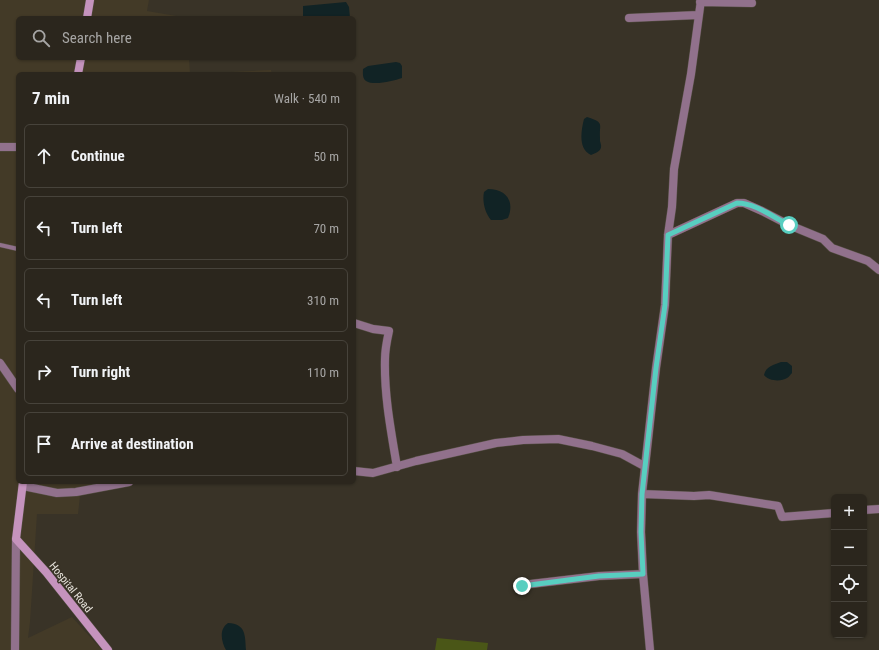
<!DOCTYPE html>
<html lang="en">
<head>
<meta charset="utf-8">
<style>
  :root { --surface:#2b261d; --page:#332e26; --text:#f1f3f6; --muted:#a6a5a4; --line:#47433b }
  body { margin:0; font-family:"Roboto Condensed",sans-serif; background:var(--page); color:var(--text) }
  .controls { position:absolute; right:12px; bottom:12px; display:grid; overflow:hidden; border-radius:6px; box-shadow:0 1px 3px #0004 }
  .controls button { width:36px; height:36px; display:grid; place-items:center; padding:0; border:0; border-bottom:1px solid var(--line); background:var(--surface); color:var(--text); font:20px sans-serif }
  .stop { position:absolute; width:12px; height:12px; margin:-9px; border:3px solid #58cec0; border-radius:50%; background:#fff }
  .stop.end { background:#58cec0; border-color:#fff; box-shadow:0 1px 4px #0008 }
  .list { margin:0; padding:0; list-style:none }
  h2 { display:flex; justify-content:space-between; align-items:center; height:52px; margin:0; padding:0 16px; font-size:17px }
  h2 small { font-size:13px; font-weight:400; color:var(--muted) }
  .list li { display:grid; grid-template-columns:26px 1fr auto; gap:12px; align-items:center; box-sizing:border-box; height:64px; margin:0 8px 8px; padding:0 8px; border:1px solid var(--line); border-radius:6px }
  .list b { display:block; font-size:15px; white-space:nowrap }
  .list em { font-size:13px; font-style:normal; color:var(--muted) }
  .icon { flex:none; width:22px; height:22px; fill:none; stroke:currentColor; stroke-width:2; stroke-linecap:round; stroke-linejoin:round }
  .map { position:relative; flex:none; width:879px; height:650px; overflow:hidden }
  .search { position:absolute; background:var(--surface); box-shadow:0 1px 3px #0004; left:16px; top:16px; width:340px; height:44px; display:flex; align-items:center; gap:10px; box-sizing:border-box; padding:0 14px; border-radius:6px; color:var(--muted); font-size:15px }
  .panel { position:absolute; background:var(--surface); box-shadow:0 1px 3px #0004; left:16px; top:72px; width:340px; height:412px; border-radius:6px }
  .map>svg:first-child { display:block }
</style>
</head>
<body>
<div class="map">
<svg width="879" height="650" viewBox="0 0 879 650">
  <rect width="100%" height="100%" fill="#393327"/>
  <!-- built -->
  <path fill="#433a27" d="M0,0H149L147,11L188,18H18V58H189L190,74L271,70L272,74H18V482H106L81,487L78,514H37L30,622L28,638L72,617L102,650H0Z"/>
  <!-- green -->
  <path fill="#4a5617" d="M437,638L488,643L487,650H435Z"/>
  <!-- water -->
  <path fill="#112325" d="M346,2L349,7L350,18H303V6Z
    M396,62L400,63L402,66V78C393,81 374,86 366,81C362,78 363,73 363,69L368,66Z
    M587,117C605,123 599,123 600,138C600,144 600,139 601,145C602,151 596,153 591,155C578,149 581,131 584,119Z
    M488,189C506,189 515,201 508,218L502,220H491C485,213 482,201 484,192Z
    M781,362H787L792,366V373C792,373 788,378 787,378C781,382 768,381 764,375C766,366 774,365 781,362Z
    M228,623C246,624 245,635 246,650H226C221,641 219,629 228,623Z"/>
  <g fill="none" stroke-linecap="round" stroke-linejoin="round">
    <defs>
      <path id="service" d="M0,245L18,249"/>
      <path id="minor" d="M700,2L752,3
        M629,18L698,15
        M0,147H18
        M668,235L737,203H744L762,211L789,225L823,239L832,248L868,261L879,270
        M354,323L373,329L389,331C387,340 385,350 385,359C384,395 391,431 397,467
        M354,471L373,473L416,461L496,443L523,440L558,439L592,446L622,454L644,466
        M23,486L57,493L76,492L129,482
        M642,494L694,496L709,495L778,506L782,517L834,513
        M864,510L879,509
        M522,585L599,576L643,574
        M650,650L643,574L641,532L642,494L656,368L665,305L668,235L672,207L674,169L691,74L701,0"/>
      <path id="tertiary" d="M0,363L18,389
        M15,650L16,539"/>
      <path id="secondary" d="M87,18L90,0
        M78,74L81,58
        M23,482L16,539L46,572L108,650"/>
    </defs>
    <!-- service casing -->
    <use href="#service" stroke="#554f44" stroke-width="5"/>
    <!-- minor casing -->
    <use href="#minor" stroke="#554f44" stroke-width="9"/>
    <!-- tertiary casing -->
    <use href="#tertiary" stroke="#554f44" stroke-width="9"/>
    <!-- secondary casing -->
    <use href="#secondary" stroke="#554f44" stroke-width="9"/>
    <!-- service -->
    <use href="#service" stroke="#91718c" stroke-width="4"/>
    <!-- minor -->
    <use href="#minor" stroke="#91718c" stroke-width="8"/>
    <!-- tertiary -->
    <use href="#tertiary" stroke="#91718c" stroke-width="8"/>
    <!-- secondary -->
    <use href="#secondary" stroke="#c593bd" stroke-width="8"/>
  </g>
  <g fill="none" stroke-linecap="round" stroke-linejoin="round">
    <!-- route -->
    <path stroke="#58cec0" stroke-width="5" d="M522,586L599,576L643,574L641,532L642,494L656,368L665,305L668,235L737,203C755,203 773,217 789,225"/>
  </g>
  <g text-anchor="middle" stroke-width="3" stroke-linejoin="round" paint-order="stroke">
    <!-- street labels -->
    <g font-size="11" fill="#e7e3db" stroke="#393327">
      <text transform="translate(71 587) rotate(51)" y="4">Hospital Road</text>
    </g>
  </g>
</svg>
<div class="controls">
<button>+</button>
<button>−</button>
<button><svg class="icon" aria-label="locate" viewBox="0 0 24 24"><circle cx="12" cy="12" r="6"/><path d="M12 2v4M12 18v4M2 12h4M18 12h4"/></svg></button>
<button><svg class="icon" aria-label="layers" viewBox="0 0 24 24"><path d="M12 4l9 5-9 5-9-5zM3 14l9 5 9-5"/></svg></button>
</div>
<div class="stop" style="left:789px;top:225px"></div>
<div class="stop end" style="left:522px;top:586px"></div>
<div class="search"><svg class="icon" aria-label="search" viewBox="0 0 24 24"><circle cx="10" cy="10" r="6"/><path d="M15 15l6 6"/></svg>Search here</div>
<section class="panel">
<h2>7 min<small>Walk · 540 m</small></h2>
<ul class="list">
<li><svg class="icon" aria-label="ahead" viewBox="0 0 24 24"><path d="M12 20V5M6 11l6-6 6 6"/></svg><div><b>Continue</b></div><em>50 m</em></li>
<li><svg class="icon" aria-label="left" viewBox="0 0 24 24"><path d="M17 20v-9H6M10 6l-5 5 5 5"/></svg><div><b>Turn left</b></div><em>70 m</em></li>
<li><svg class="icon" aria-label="left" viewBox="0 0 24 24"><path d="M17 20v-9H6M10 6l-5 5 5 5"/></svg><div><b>Turn left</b></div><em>310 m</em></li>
<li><svg class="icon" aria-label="right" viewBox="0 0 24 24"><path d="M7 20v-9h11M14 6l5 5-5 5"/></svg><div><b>Turn right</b></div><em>110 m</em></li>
<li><svg class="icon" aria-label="arrive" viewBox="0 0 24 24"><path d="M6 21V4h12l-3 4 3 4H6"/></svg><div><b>Arrive at destination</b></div></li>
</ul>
</section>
</div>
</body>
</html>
